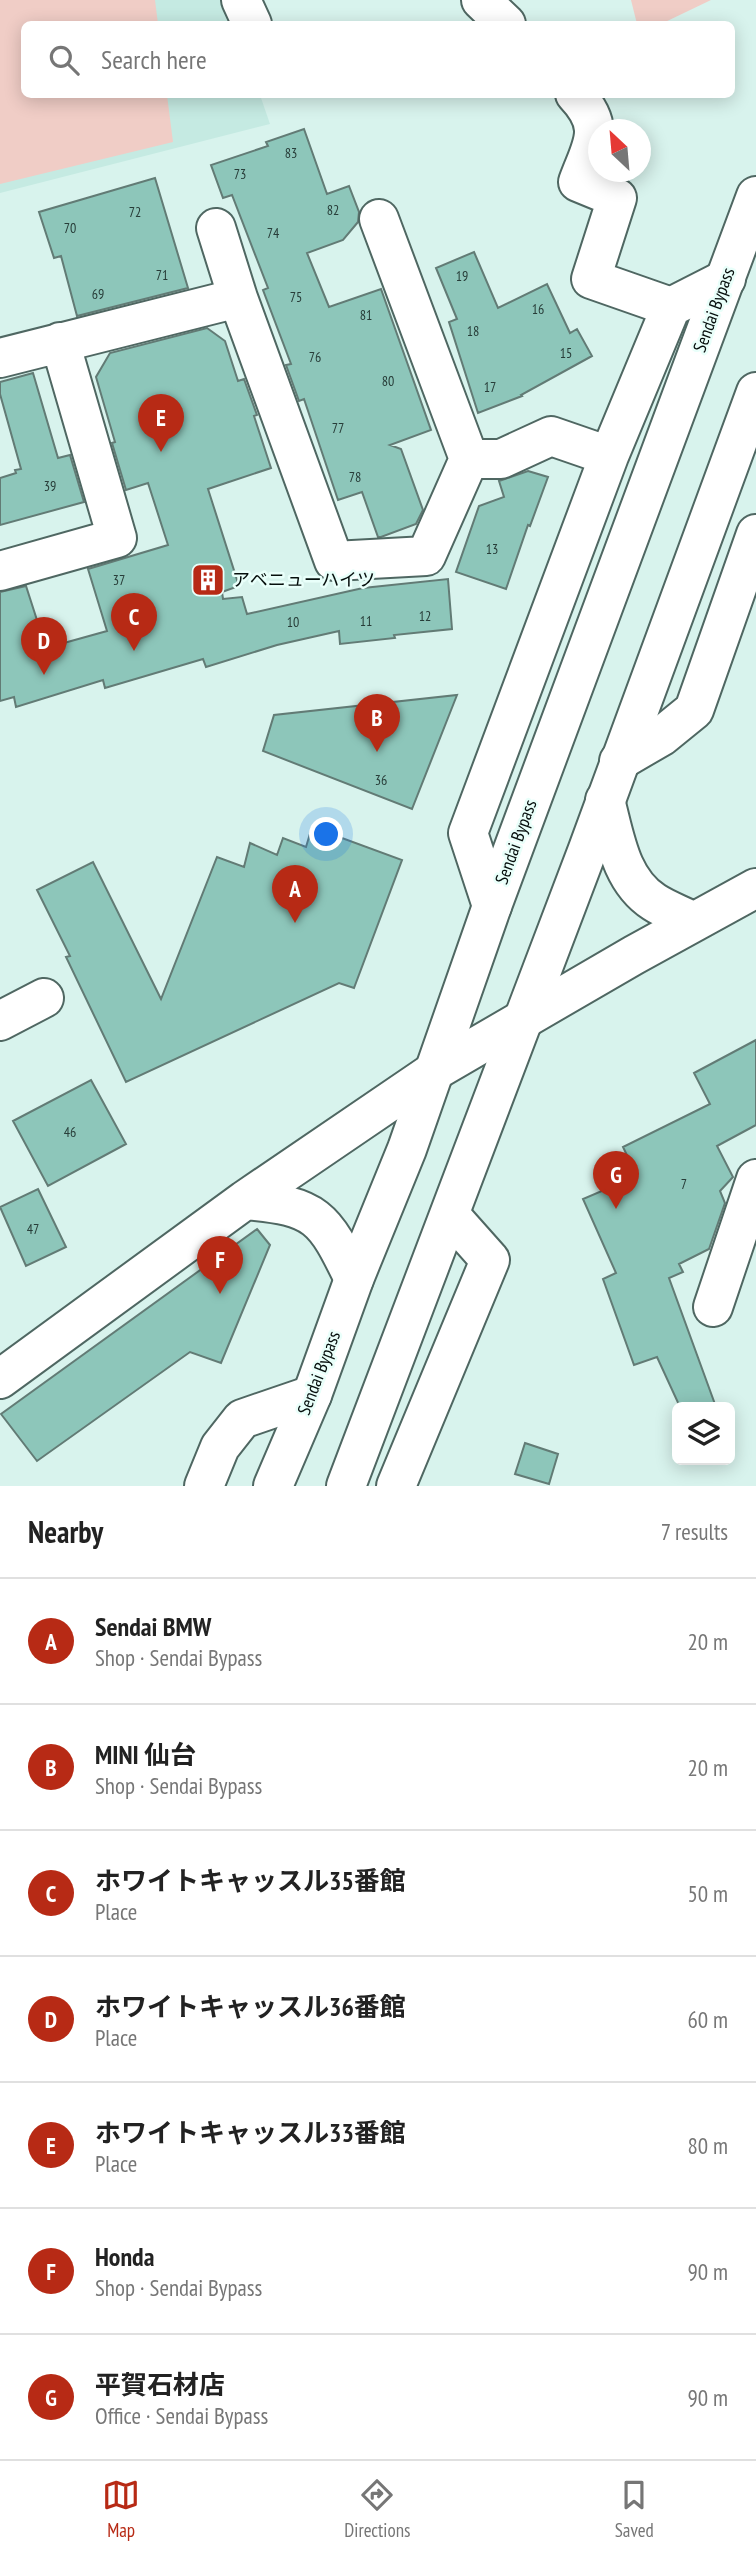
<!DOCTYPE html>
<html lang="en">
<head>
<meta charset="utf-8">
<style>
  :root { --surface:#fff; --page:#f6f6f6; --text:#222; --muted:#767676; --line:#e0e0e0; --accent:#b72a15 }
  body { margin:0; font-family:"PT Sans Narrow","Noto Sans JP",sans-serif; background:var(--page); color:var(--text) }
  .controls { position:absolute; right:21px; bottom:21px; display:grid; overflow:hidden; border-radius:10px; box-shadow:0 4px 18px #0003 }
  .controls button { width:63px; height:63px; display:grid; place-items:center; padding:0; border:0; border-bottom:2px solid var(--line); background:var(--surface); color:var(--text); font:35px sans-serif }
  .compass { position:absolute; left:588px; top:119px; width:63px; height:63px; border-radius:50%; background:var(--surface); box-shadow:0 4px 18px #0003; rotate:334deg }
  .you { position:absolute; left:327px; top:835px; width:24px; height:24px; margin:-18px; border:5px solid #fff; border-radius:50%; background:#1a73e8; box-shadow:0 0 0 10px #1a73e833 }
  .badge { display:grid; place-items:center; width:46px; height:46px; border-radius:50%; background:var(--accent); color:#fff; font-size:23px; font-weight:700 }
  .pin { position:absolute; translate:-50% -58px; filter:drop-shadow(0 2px 4px #0008) }
  .pin::after { content:''; position:absolute; top:37px; width:24px; height:21px; background:inherit; clip-path:polygon(0 0,100% 0,50% 100%) }
  .list { margin:0; padding:0; list-style:none }
  h2 { display:flex; justify-content:space-between; align-items:center; height:91px; margin:0; padding:0 28px; font-size:30px }
  h2 small { font-size:23px; font-weight:400; color:var(--muted) }
  .list li { display:grid; grid-template-columns:46px 1fr auto; gap:21px; align-items:center; box-sizing:border-box; height:126px; padding:0 28px; border-top:2px solid var(--line) }
  .list b { display:block; font-size:26px; white-space:nowrap }
  .list p { margin:0; font-size:23px; white-space:nowrap; color:var(--muted) }
  .list em { font-size:23px; font-style:normal; color:var(--muted) }
  .icon { flex:none; width:38px; height:38px; fill:none; stroke:currentColor; stroke-width:2; stroke-linecap:round; stroke-linejoin:round }
  .map { position:relative; flex:none; width:756px; height:1486px; overflow:hidden }
  .search { position:absolute; background:var(--surface); box-shadow:0 4px 18px #0003; left:21px; right:21px; top:21px; height:77px; display:flex; align-items:center; gap:18px; box-sizing:border-box; padding:0 24px; border-radius:10px; color:var(--muted); font-size:26px }
  .sheet { height:973px; background:var(--surface) }
  nav { display:flex; justify-content:space-around; align-items:center; box-sizing:border-box; height:98px; border-top:2px solid var(--line); background:var(--surface); font-size:19px; color:var(--muted) }
  nav a { display:grid; justify-items:center; gap:4px }
  nav .on { color:var(--accent) }
  .map>svg:first-child { display:block }
</style>
</head>
<body>
<div class="map">
<svg width="756" height="1486" viewBox="0 0 756 1486">
  <rect width="100%" height="100%" fill="#d8f3ed"/>
  <!-- built -->
  <path fill="#c5eae2" d="M0,0H227L235,24H24V94L260,95L270,124L0,193Z"/>
  <!-- green -->
  <path fill="#f0cdc6" d="M0,0H155L158,24H24V94L167,95L173,142L0,184Z
    M631,0H711L661,24H637Z"/>
  <!-- building -->
  <path fill="#8dc6ba" stroke="#627b75" stroke-width="2" d="M304,129L327,194L349,186L359,212L358,222L343,240L307,253L329,307L381,289L431,430L390,445L401,449L423,510L416,524L381,537H378L362,492L338,500L304,399L299,401L286,365L291,364L263,290L268,288L232,195L223,198L211,165L268,146L266,142Z
    M155,178L188,288L77,316L61,256L54,258L39,212Z
    M474,252L498,308L547,284L570,333L577,329L592,356L521,395L522,396L478,413L449,322L457,319L436,268Z
    M207,328L225,341L238,381L244,379L257,415L254,416L271,468L208,489L239,586L222,592L223,599L242,597L247,614L363,588L448,579L452,629L394,635L395,638L340,644L339,631L277,645L206,667L203,659L105,688L103,680L16,707L14,697L0,701V592L26,586L46,648L107,631L88,569L168,545L148,483L126,490L112,443L115,442L96,377L110,353Z
    M33,373L58,458L70,455L84,502L0,525V478L16,473L15,470L21,469L0,394V382Z
    M528,471L548,477L530,526L528,525L506,589L456,572L479,506L504,497L499,481Z
    M457,695L412,809L263,751L274,715Z
    M312,827L402,860L354,988L339,983L126,1082L66,957L70,956L37,890L93,862L161,999L217,857L244,867L250,843L277,855L283,838L306,847Z
    M756,1040V1125L717,1146L733,1177L720,1191L725,1203L709,1249L679,1264L683,1272L669,1278L716,1407H680L657,1357L634,1365L603,1279L616,1273L583,1199L637,1176L623,1147L710,1104L694,1073Z
    M91,1080L126,1144L48,1186L13,1121Z
    M38,1189L66,1247L26,1266L0,1207Z
    M257,1229L270,1245L221,1363L190,1352L37,1461L1,1414Z
    M525,1443L558,1454L549,1484L515,1474Z"/>
  <g fill="none" stroke-linecap="round" stroke-linejoin="round">
    <defs>
      <path id="minor" d="M241,0L252,24
        M481,0L506,24
        M575,94C607,128 592,144 578,182L617,198L591,279L671,307
        M238,298L334,561L426,556L469,459L379,219
        M0,358L238,298L216,228
        M469,459H501L551,436L609,456
        M0,571L117,538L60,342
        M619,761L662,736L694,710L756,534
        M605,800C615,837 620,880 654,902C666,910 681,915 694,922
        M492,906L468,833L609,456L671,307L726,279
        M0,1021L44,998
        M245,1200C317,1206 324,1217 354,1279
        M713,1307L756,1179
        M0,1379L245,1200L436,1070L634,955L756,888
        M204,1486L220,1447L242,1419L312,1395
        M396,1486L490,1260L450,1215"/>
      <path id="highway" d="M273,1486L312,1395L354,1279L407,1149L492,906L756,196
        M346,1486L588,849L756,392"/>
    </defs>
    <!-- minor casing -->
    <use href="#minor" stroke="#4f6762" stroke-width="42"/>
    <!-- highway casing -->
    <use href="#highway" stroke="#4f6762" stroke-width="42"/>
    <!-- minor -->
    <use href="#minor" stroke="#fff" stroke-width="38"/>
    <!-- highway -->
    <use href="#highway" stroke="#fff" stroke-width="38"/>
  </g>
  <!-- icons -->
  <defs>
    <symbol id="building-square" viewBox="-11 -11 22 22"><rect x="-9" y="-9" width="18" height="18" rx="4" fill="#b72a15" stroke="#e9fffa"/><path d="M-4-6H4V6H1V3H-1V6H-4ZM-2.5-4.3h1.7v1.8h-1.7ZM.8-4.3h1.7v1.8H.8ZM-2.5-1h1.7V.8h-1.7ZM.8-1h1.7V.8H.8Z" fill="#fff"/></symbol>
  </defs>
  <g fill-rule="evenodd">
    <use href="#building-square" x="189" y="561" width="38" height="38"/>
  </g>
  <g text-anchor="middle" stroke-width="5" stroke-linejoin="round" paint-order="stroke">
    <!-- number labels -->
    <g font-size="14" fill="#273c38">
      <text x="291" y="158">83</text>
      <text x="240" y="179">73</text>
      <text x="333" y="215">82</text>
      <text x="135" y="217">72</text>
      <text x="70" y="233">70</text>
      <text x="273" y="238">74</text>
      <text x="162" y="280">71</text>
      <text x="462" y="281">19</text>
      <text x="98" y="299">69</text>
      <text x="296" y="302">75</text>
      <text x="538" y="314">16</text>
      <text x="366" y="320">81</text>
      <text x="473" y="336">18</text>
      <text x="566" y="358">15</text>
      <text x="315" y="362">76</text>
      <text x="388" y="386">80</text>
      <text x="490" y="392">17</text>
      <text x="338" y="433">77</text>
      <text x="355" y="482">78</text>
      <text x="50" y="491">39</text>
      <text x="492" y="554">13</text>
      <text x="119" y="585">37</text>
      <text x="425" y="621">12</text>
      <text x="366" y="626">11</text>
      <text x="293" y="627">10</text>
      <text x="381" y="785">36</text>
      <text x="70" y="1137">46</text>
      <text x="684" y="1189">7</text>
      <text x="33" y="1234">47</text>
    </g>
    <!-- street labels -->
    <g font-size="18" fill="#050e0c" stroke="#e9fffa">
      <text transform="translate(714 310) rotate(-70)" y="6">Sendai Bypass</text>
      <text transform="translate(516 842) rotate(-70)" y="6">Sendai Bypass</text>
      <text transform="translate(319 1373) rotate(-69)" y="6">Sendai Bypass</text>
    </g>
    <!-- poi labels -->
    <g font-size="18" fill="#050e0c" stroke="#e9fffa" text-anchor="start">
      <text x="232" y="586">アベニューハイツ</text>
    </g>
  </g>
</svg>
<div class="controls">
<button><svg class="icon" aria-label="layers" viewBox="0 0 24 24"><path d="M12 4l9 5-9 5-9-5zM3 14l9 5 9-5"/></svg></button>
</div>
<svg class="compass" viewBox="-18 -18 36 36"><path d="M0-13l5 13h-10z" fill="#e53935"/><path d="M0 13l5-13h-10z" fill="#767676"/></svg>
<div class="you"></div>
<div class="pin badge" style="left:295px;top:923px">A</div>
<div class="pin badge" style="left:377px;top:752px">B</div>
<div class="pin badge" style="left:134px;top:651px">C</div>
<div class="pin badge" style="left:44px;top:675px">D</div>
<div class="pin badge" style="left:161px;top:452px">E</div>
<div class="pin badge" style="left:220px;top:1294px">F</div>
<div class="pin badge" style="left:616px;top:1209px">G</div>
<div class="search"><svg class="icon" aria-label="search" viewBox="0 0 24 24"><circle cx="10" cy="10" r="6"/><path d="M15 15l6 6"/></svg>Search here</div>
</div>
<section class="sheet">
<h2>Nearby<small>7 results</small></h2>
<ul class="list">
<li><span class="badge">A</span><div><b>Sendai BMW</b><p>Shop · Sendai Bypass</p></div><em>20 m</em></li>
<li><span class="badge">B</span><div><b>MINI 仙台</b><p>Shop · Sendai Bypass</p></div><em>20 m</em></li>
<li><span class="badge">C</span><div><b>ホワイトキャッスル35番館</b><p>Place</p></div><em>50 m</em></li>
<li><span class="badge">D</span><div><b>ホワイトキャッスル36番館</b><p>Place</p></div><em>60 m</em></li>
<li><span class="badge">E</span><div><b>ホワイトキャッスル33番館</b><p>Place</p></div><em>80 m</em></li>
<li><span class="badge">F</span><div><b>Honda</b><p>Shop · Sendai Bypass</p></div><em>90 m</em></li>
<li><span class="badge">G</span><div><b>平賀石材店</b><p>Office · Sendai Bypass</p></div><em>90 m</em></li>
</ul>
</section>
<nav>
<a class="on"><svg class="icon" aria-label="map" viewBox="0 0 24 24"><path d="M3 6l6-2 6 2 6-2v14l-6 2-6-2-6 2zM9 4v14M15 6v14"/></svg>Map</a>
<a><svg class="icon" aria-label="directions" viewBox="0 0 24 24"><path d="M12 3l9 9-9 9-9-9zM9 14v-3h6M13 9l2 2-2 2"/></svg>Directions</a>
<a><svg class="icon" aria-label="saved" viewBox="0 0 24 24"><path d="M7 4h10v16l-5-4-5 4z"/></svg>Saved</a>
</nav>
</body>
</html>
